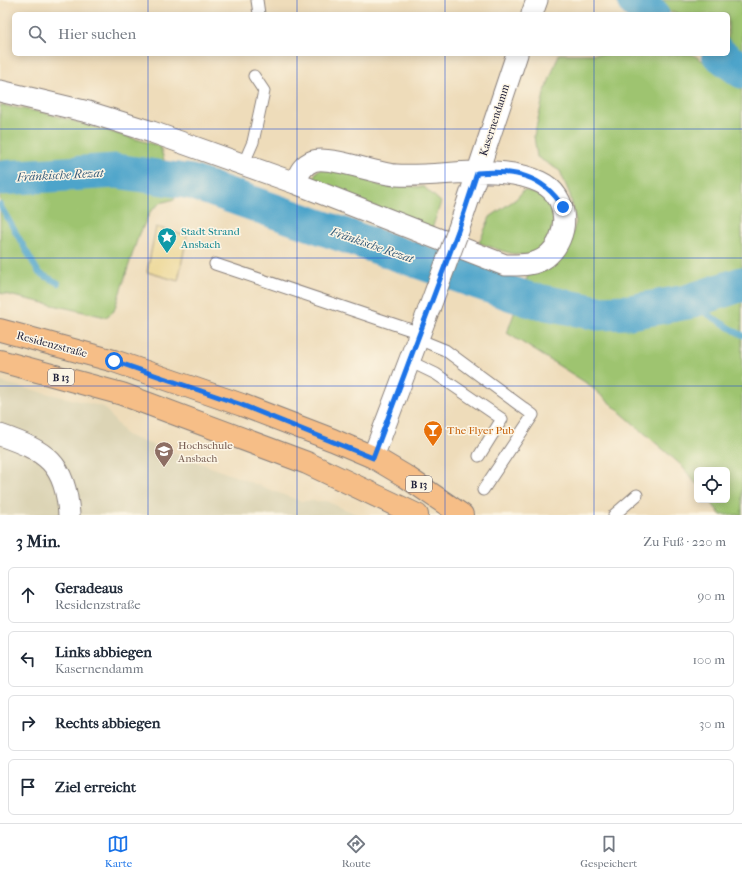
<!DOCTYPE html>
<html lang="de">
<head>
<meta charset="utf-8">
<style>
  :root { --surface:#fff; --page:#f6f6f7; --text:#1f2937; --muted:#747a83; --line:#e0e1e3; --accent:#1a73e8 }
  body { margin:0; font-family:"IM FELL French Canon",serif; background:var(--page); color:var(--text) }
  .controls { position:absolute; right:12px; bottom:12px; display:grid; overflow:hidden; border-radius:6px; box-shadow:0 2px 10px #0003 }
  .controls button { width:36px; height:36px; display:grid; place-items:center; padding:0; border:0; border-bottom:1px solid var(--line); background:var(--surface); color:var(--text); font:20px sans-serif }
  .stop { position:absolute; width:12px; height:12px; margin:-9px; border:3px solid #1a73e8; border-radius:50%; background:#fff }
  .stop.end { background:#1a73e8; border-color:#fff; box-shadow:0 1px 4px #0008 }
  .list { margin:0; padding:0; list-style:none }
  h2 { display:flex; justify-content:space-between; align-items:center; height:52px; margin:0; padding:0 16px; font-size:17px }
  h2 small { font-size:13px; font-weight:400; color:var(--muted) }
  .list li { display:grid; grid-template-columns:26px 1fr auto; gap:12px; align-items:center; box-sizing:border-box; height:56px; margin:0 8px 8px; padding:0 8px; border:1px solid var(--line); border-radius:6px }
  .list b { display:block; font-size:15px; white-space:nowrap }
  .list p { margin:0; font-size:13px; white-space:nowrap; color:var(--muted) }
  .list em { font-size:13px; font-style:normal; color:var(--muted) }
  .icon { flex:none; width:22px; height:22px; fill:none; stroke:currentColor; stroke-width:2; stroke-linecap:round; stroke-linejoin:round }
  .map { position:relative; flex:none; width:742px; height:515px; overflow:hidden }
  .search { position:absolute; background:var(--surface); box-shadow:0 2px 10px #0003; left:12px; right:12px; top:12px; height:44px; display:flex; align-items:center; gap:10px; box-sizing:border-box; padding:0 14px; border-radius:6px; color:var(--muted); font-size:15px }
  .sheet { height:308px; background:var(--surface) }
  nav { display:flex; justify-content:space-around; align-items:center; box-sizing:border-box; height:56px; border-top:1px solid var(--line); background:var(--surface); font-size:11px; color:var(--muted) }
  nav a { display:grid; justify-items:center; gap:2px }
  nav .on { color:var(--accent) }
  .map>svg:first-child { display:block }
</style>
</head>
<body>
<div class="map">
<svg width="742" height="515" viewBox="0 0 742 515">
  <rect width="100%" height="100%" fill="#fcf5e5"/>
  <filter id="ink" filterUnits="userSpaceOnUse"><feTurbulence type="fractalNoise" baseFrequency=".025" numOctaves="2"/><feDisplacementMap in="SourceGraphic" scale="8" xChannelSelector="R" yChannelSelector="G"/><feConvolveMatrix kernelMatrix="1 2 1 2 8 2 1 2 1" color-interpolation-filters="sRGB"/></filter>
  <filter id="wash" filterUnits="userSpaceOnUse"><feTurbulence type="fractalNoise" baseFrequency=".012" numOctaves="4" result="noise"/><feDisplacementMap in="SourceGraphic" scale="16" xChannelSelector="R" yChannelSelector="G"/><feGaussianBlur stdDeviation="0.9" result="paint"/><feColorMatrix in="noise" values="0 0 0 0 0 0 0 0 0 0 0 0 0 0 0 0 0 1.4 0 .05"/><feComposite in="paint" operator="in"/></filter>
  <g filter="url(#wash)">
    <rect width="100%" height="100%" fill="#eedcba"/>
    <!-- built -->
    <path fill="#dcd4b5" d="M0,382L104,407L126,435L300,501H326L358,515H0Z"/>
    <!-- green -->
    <path fill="#9ec470" stroke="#607356" d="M653,0H742V56L728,48V14C708,14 664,20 653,0Z
      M559,54H692L742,86V515H721L709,500H727V470H697V485L681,465L588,384L507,333L528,275L548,269L568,248L576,222L570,195L560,171L537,157L534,136L544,94Z
      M0,105L46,113L160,146L175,199L160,203L150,212L137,240L114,311L106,317L0,293Z
      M322,169L348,173L381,186L424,187L441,202L432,229L316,183L313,178L317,171Z
      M524,190C533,193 544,196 550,205C560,224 546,254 524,255C509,255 493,247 479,243L490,217L516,199Z"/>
    <!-- sand -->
    <path fill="#eeda9e" stroke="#887e6c" d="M156,227L187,236L178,281L147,272Z"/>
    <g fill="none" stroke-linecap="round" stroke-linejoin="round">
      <!-- stream -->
      <path stroke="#4da4ca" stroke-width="6" d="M0,205L39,273L58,283
        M687,302L742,335"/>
      <!-- river -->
      <path stroke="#4da4ca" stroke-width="35" d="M634,0L643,9L652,14
        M719,54L742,71
        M0,178L116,171L191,182L527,299L598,313L630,312L687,302L742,284"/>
    </g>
  </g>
  <g filter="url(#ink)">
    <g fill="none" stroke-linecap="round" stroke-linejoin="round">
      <defs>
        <path id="lane" d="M257,0L259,14
          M243,165L253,142L264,91L254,76
          M215,264L420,333
          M418,339L445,350L533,415L483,490
          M409,361L436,374L502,419L479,456
          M614,515L637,495"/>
        <path id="street" d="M532,14L537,0
          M0,91L88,112L152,132L295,183L505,265C519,265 534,266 546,257C571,237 570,196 540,182C497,162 442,178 396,175C376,174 329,155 313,161C302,165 299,174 295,183
          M458,231L517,54
          M0,435C46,451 66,463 69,515
          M373,457L429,309"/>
        <path id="primary" d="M0,330L114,361L242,405L333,440L373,457L405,476L462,515
          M0,361L122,394L307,463L417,515"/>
      </defs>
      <!-- lane casing -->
      <use href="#lane" stroke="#887f7a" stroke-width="13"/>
      <!-- street casing -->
      <use href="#street" stroke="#887f7a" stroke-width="23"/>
      <!-- primary casing -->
      <use href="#primary" stroke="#887f7a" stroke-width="24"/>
      <!-- lane -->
      <use href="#lane" stroke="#fff" stroke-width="11"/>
      <!-- street -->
      <use href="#street" stroke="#fff" stroke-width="21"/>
      <!-- primary -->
      <use href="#primary" stroke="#f6be87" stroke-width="22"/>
      <defs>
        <path id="street-bridge" d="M429,309L458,231"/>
      </defs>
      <!-- street-bridge casing -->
      <use href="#street-bridge" stroke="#887f7a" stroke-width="23" stroke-linecap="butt"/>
      <!-- street-bridge -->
      <use href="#street-bridge" stroke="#fff" stroke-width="21"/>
    </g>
  </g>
  <g fill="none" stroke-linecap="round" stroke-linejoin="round" filter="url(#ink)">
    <!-- route -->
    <path stroke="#1a73e8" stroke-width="5" d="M114,361L242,405L373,458L458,231L477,173C514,170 542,174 563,207"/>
  </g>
  <!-- grid -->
  <path fill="none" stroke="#1d4ed8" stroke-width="1" stroke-opacity="0.55" d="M148,0V14M297,0V14M445,0V14M594,0V14M148,54V515M297,54V515M445,54V515M594,54V515M0,129H742M0,258H742M0,386H742"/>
  <!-- icons -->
  <defs>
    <symbol id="sight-pin" viewBox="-11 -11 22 30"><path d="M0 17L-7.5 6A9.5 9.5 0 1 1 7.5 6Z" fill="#0f9aa8" stroke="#fcf5e5"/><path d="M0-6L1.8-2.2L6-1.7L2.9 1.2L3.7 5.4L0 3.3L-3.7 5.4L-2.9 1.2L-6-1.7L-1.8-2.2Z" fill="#fff"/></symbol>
    <symbol id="bar-pin" viewBox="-11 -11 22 30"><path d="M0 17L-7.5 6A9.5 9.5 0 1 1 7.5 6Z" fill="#e8710a" stroke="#fcf5e5"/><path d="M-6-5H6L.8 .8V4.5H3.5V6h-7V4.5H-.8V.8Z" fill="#fff"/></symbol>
    <symbol id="university-pin" viewBox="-11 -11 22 30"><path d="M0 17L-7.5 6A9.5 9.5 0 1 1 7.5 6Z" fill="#8d6e63" stroke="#fcf5e5"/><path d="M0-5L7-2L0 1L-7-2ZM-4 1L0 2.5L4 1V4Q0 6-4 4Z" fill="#fff"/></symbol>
  </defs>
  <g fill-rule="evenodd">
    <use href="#sight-pin" x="156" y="226" width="22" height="30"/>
    <use href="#bar-pin" x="422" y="419" width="22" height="30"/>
    <use href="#university-pin" x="153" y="440" width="22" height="30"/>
  </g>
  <g text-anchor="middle" stroke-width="3" stroke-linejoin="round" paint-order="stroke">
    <!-- shield labels -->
    <g fill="#fcf5e5" stroke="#63616e" stroke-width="1">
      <rect x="48" y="369" width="26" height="16" rx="3"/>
      <rect x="406" y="476" width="26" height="16" rx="3"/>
    </g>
    <g font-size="10" font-weight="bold" fill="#22223b">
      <text x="61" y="381">B 13</text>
      <text x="419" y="488">B 13</text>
    </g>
    <!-- street labels -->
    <g font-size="11" fill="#22223b" stroke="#fcf5e5">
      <text transform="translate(494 120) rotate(-72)" y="4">Kasernendamm</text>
      <text transform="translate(52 344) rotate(15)" y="4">Residenzstraße</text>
    </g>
    <!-- culture labels -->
    <g font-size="11" fill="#0d838f" stroke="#fcf5e5" text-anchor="start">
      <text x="181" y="235">Stadt Strand<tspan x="181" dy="13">Ansbach</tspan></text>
    </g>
    <!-- food labels -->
    <g font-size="11" fill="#c56008" stroke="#fcf5e5" text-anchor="start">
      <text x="447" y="434">The Flyer Pub</text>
    </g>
    <!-- education labels -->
    <g font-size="11" fill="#785e54" stroke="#fcf5e5" text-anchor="start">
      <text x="178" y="449">Hochschule<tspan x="178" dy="13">Ansbach</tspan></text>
    </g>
    <!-- water labels -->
    <g font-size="12" font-style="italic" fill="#355c7b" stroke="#fcf5e5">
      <text transform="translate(60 175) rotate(-3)" y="4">Fränkische Rezat</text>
      <text transform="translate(372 245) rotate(19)" y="4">Fränkische Rezat</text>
    </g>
  </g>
</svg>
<div class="controls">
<button><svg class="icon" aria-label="locate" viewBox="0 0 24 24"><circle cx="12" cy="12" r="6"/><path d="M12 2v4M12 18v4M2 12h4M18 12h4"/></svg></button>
</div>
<div class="stop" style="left:114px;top:361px"></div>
<div class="stop end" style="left:563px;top:207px"></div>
<div class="search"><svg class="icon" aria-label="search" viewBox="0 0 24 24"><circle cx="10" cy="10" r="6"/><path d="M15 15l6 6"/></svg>Hier suchen</div>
</div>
<section class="sheet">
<h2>3 Min.<small>Zu Fuß · 220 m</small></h2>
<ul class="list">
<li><svg class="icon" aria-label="ahead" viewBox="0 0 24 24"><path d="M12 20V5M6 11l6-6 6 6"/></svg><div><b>Geradeaus</b><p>Residenzstraße</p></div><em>90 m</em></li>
<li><svg class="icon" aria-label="left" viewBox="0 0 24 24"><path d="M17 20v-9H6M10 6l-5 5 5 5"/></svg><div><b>Links abbiegen</b><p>Kasernendamm</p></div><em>100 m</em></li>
<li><svg class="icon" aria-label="right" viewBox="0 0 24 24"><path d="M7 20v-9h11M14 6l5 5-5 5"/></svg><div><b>Rechts abbiegen</b></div><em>30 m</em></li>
<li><svg class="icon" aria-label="arrive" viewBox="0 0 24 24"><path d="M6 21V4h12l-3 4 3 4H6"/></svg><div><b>Ziel erreicht</b></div></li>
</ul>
</section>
<nav>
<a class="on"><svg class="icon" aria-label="map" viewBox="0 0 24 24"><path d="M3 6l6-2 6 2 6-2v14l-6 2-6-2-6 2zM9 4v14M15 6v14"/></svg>Karte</a>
<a><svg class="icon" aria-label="directions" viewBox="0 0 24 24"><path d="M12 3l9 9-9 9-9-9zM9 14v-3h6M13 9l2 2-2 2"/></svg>Route</a>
<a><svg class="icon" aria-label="saved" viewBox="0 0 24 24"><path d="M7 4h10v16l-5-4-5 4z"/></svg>Gespeichert</a>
</nav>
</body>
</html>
